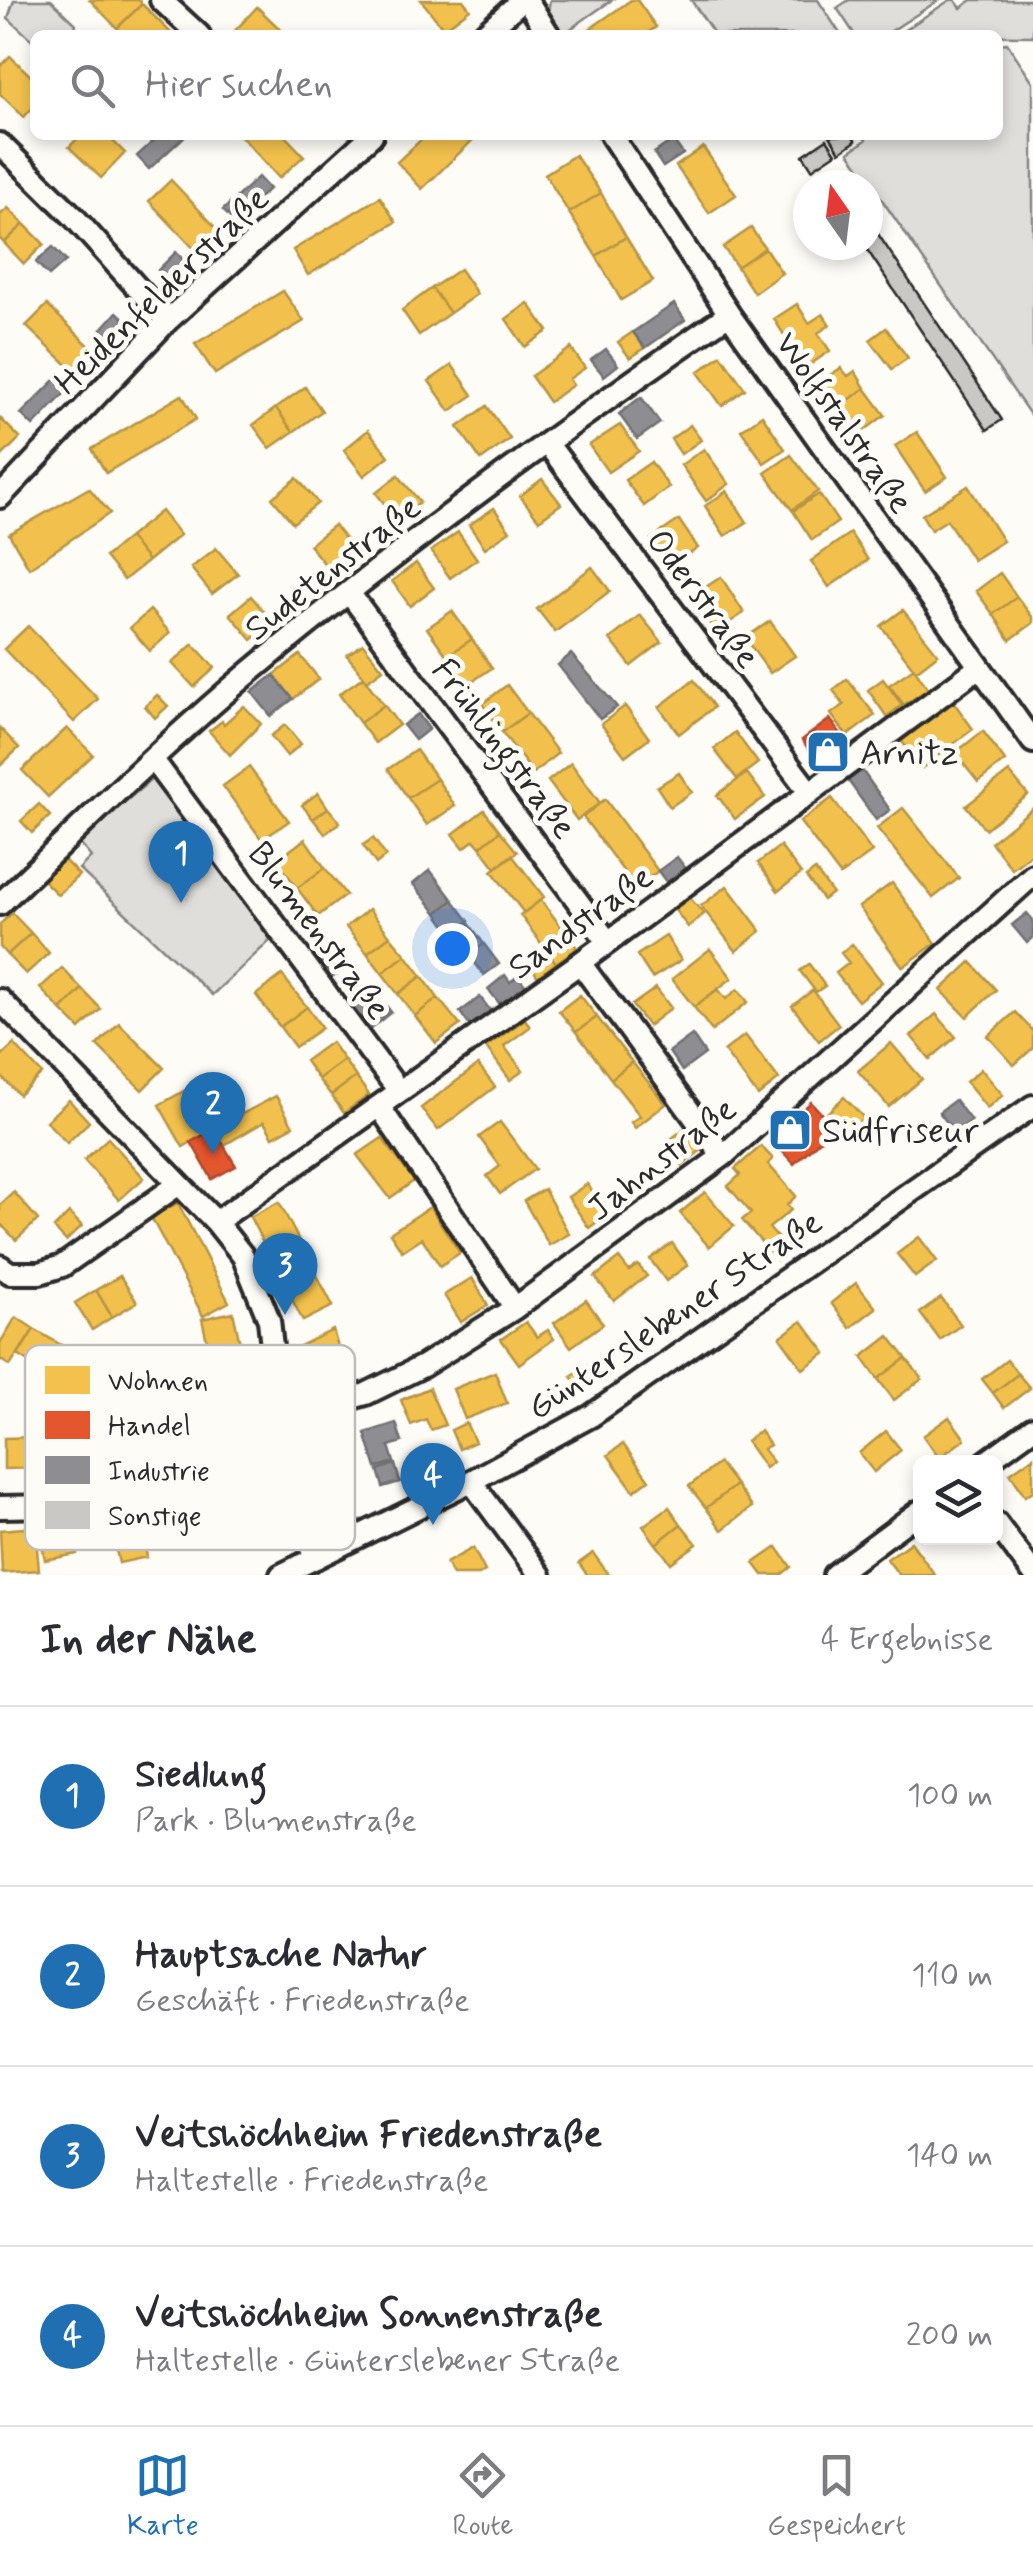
<!DOCTYPE html>
<html lang="de">
<head>
<meta charset="utf-8">
<style>
  :root { --surface:#fff; --page:#f2f2f3; --text:#2b2b33; --muted:#7c7c81; --line:#e1e1e2; --accent:#1f6fb2 }
  body { margin:0; font-family:Mynerve,sans-serif; background:var(--page); color:var(--text) }
  .controls { position:absolute; right:30px; bottom:30px; display:grid; overflow:hidden; border-radius:15px; box-shadow:0 5px 15px #0003 }
  .controls button { width:90px; height:90px; display:grid; place-items:center; padding:0; border:0; border-bottom:2px solid var(--line); background:var(--surface); color:var(--text); font:50px sans-serif }
  .compass { position:absolute; left:793px; top:170px; width:90px; height:90px; border-radius:50%; background:var(--surface); box-shadow:0 5px 15px #0003; rotate:346deg }
  .you { position:absolute; left:452px; top:948px; width:35px; height:35px; margin:-25px; border:8px solid #fff; border-radius:50%; background:#1a73e8; box-shadow:0 0 0 15px #1a73e833 }
  .badge { display:grid; place-items:center; width:65px; height:65px; border-radius:50%; background:var(--accent); color:#fff; font-size:32px; font-weight:700 }
  .pin { position:absolute; translate:-50% -82px; filter:drop-shadow(0 2px 5px #0008) }
  .pin::after { content:''; position:absolute; top:52px; width:35px; height:30px; background:inherit; clip-path:polygon(0 0,100% 0,50% 100%) }
  .list { margin:0; padding:0; list-style:none }
  h2 { display:flex; justify-content:space-between; align-items:center; height:130px; margin:0; padding:0 40px; font-size:42px }
  h2 small { font-size:32px; font-weight:400; color:var(--muted) }
  .list li { display:grid; grid-template-columns:65px 1fr auto; gap:30px; align-items:center; box-sizing:border-box; height:180px; padding:0 40px; border-top:2px solid var(--line) }
  .list b { display:block; font-size:38px; white-space:nowrap }
  .list p { margin:0; font-size:32px; white-space:nowrap; color:var(--muted) }
  .list em { font-size:32px; font-style:normal; color:var(--muted) }
  .icon { flex:none; width:55px; height:55px; fill:none; stroke:currentColor; stroke-width:2; stroke-linecap:round; stroke-linejoin:round }
  .map { position:relative; flex:none; width:1033px; height:1575px; overflow:hidden }
  .search { position:absolute; background:var(--surface); box-shadow:0 5px 15px #0003; left:30px; right:30px; top:30px; height:110px; display:flex; align-items:center; gap:25px; box-sizing:border-box; padding:0 35px; border-radius:15px; color:var(--muted); font-size:38px }
  .sheet { height:850px; background:var(--surface) }
  nav { display:flex; justify-content:space-around; align-items:center; box-sizing:border-box; height:140px; border-top:2px solid var(--line); background:var(--surface); font-size:28px; color:var(--muted) }
  nav a { display:grid; justify-items:center; gap:5px }
  nav .on { color:var(--accent) }
  .map>svg:first-child { display:block }
</style>
</head>
<body>
<div class="map">
<svg width="1033" height="1575" viewBox="0 0 1033 1575">
  <rect width="100%" height="100%" fill="#fdfcf7"/>
  <filter id="ink" filterUnits="userSpaceOnUse"><feTurbulence type="fractalNoise" baseFrequency=".01" numOctaves="2"/><feDisplacementMap in="SourceGraphic" scale="20" xChannelSelector="R" yChannelSelector="G"/><feConvolveMatrix kernelMatrix="1 2 1 2 8 2 1 2 1" color-interpolation-filters="sRGB"/></filter>
  <g filter="url(#ink)">
    <!-- green -->
    <path fill="#dfdeda" stroke="#858482" stroke-width="2.5" d="M14,0H51L76,24L74,35H35V43L8,18Z
      M550,0H612L563,34L548,11Z
      M691,0H818L841,35H715Z
      M849,0H939L885,35H855L837,8Z
      M950,0H955L961,8L972,0H1033V36L897,35Z
      M1007,43L1033,82V419L849,152L866,140L864,135H998V44Z
      M152,779L273,938L212,995L79,869L91,857L78,842Z"/>
    <!-- homes -->
    <path fill="#f2c14e" stroke="#b69444" stroke-width="2.5" d="M90,0H139L142,4L117,28Z
      M421,0H463L470,9L444,29Z
      M631,0H637L656,27L645,35H581Z
      M142,4L173,35H125L117,28Z
      M257,7L281,30L276,35H231Z
      M10,56L35,80V105L24,117L0,94V66Z
      M81,135H107L125,153L101,178L69,147Z
      M240,135H284L304,156L279,178Z
      M426,135H478L422,189L397,162Z
      M703,147L736,195L709,213L676,166Z
      M575,155L601,193L569,213L545,174Z
      M171,180L221,233L199,254L149,201Z
      M601,193L626,237L596,256L569,213Z
      M380,197L396,222L308,275L293,250Z
      M8,208L24,224L4,243L0,239V215Z
      M24,224L44,244L24,264L4,243Z
      M751,228L765,248L737,267L723,247Z
      M626,237L653,281L621,300L596,256Z
      M765,248L782,273L754,293L737,267Z
      M460,269L477,294L450,313L432,288Z
      M432,288L450,313L419,335L402,310Z
      M283,291L304,321L215,374L195,344Z
      M528,303L548,331L525,347L506,319Z
      M797,304L809,323L823,314L830,325L818,333L830,351L805,368L774,319Z
      M47,305L100,356L80,377L26,326Z
      M886,328L908,358L892,369L870,340Z
      M633,332L645,348L630,358L618,342Z
      M571,348L585,368L569,379L573,385L549,402L531,376Z
      M721,355L745,389L722,406L698,372Z
      M452,365L473,395L450,411L429,381Z
      M841,368L848,376L855,371L865,388L837,409L819,382Z
      M305,387L322,411L293,432L276,408Z
      M865,388L885,415L857,436L837,409Z
      M182,395L196,419L106,473L92,449Z
      M487,406L510,439L481,460L458,427Z
      M276,408L293,432L270,448L253,425Z
      M762,415L785,449L764,463L741,430Z
      M0,418L20,438L0,458Z
      M620,425L639,451L608,472L589,445Z
      M690,425L701,440L681,454L671,439Z
      M368,430L389,456L364,476L344,450Z
      M917,432L947,477L925,491L895,446Z
      M704,449L729,484L706,501L681,465Z
      M791,455L818,491L792,510L765,473Z
      M651,462L669,487L644,506L625,480Z
      M398,475L420,502L397,520L376,493Z
      M297,478L318,503L293,523L272,498Z
      M542,479L561,504L539,520L520,496Z
      M968,486L1003,541L973,560L947,520L931,530L922,515Z
      M89,488L110,513L29,568L9,534Z
      M727,491L747,522L725,536L705,506Z
      M819,494L838,522L812,540L793,511Z
      M494,508L510,531L485,548L469,525Z
      M161,511L180,535L148,561L129,537Z
      M679,520L698,548L671,567L651,539Z
      M334,525L357,554L333,574L309,545Z
      M458,532L477,559L450,578L431,551Z
      M850,533L868,560L829,587L811,561Z
      M129,537L148,561L124,580L105,557Z
      M216,548L238,574L212,594L191,568Z
      M416,563L434,588L410,606L392,581Z
      M592,567L610,591L555,632L537,609Z
      M1000,573L1017,597L993,614L976,591Z
      M721,577L744,613L715,632L692,596Z
      M251,596L273,622L252,640L230,614Z
      M1017,597L1033,618V623L1010,640L993,614Z
      M150,610L170,633L150,651L130,628Z
      M903,610L938,654L916,671L881,626Z
      M452,611L472,639L447,656L427,628Z
      M640,615L662,642L631,666L610,639Z
      M770,621L795,656L770,673L745,638Z
      M28,626L98,699L74,722L4,649Z
      M472,639L492,668L467,685L447,656Z
      M193,644L215,668L194,687L172,663Z
      M363,644L383,669L367,681L347,655Z
      M300,655L319,679L293,699L274,675Z
      M914,668L928,689L904,705L889,685Z
      M363,677L384,705L360,723L339,694Z
      M847,679L875,715L847,736L831,714L844,705L833,690Z
      M883,679L902,705L887,717L868,690Z
      M694,680L714,707L679,734L659,707Z
      M507,685L528,713L502,732L482,704Z
      M157,695L168,706L155,718L145,706Z
      M952,700L973,729L922,768L900,739Z
      M384,705L399,725L375,743L360,723Z
      M244,706L261,724L230,755L209,731L222,721L224,724Z
      M625,706L649,738L625,756L601,724Z
      M528,713L558,753L533,773L502,732Z
      M285,725L301,744L287,756L271,736Z
      M0,728L19,748L0,766Z
      M67,728L93,755L48,797L22,770Z
      M983,731L1005,761L978,782L955,753Z
      M735,732L758,763L737,779L714,749Z
      M416,750L437,779L408,798L388,769Z
      M571,763L600,803L577,820L548,781Z
      M249,767L289,821L262,840L223,786Z
      M1009,772L1028,795L985,829L966,806Z
      M679,773L692,792L670,807L657,787Z
      M747,773L765,797L735,819L717,795Z
      M437,779L455,806L427,825L408,798Z
      M318,793L328,808L313,819L302,805Z
      M832,798L872,852L840,875L800,822Z
      M605,799L658,871L636,888L583,817Z
      M39,804L50,816L32,833L21,821Z
      M328,808L340,822L325,834L313,819Z
      M903,808L959,878L933,898L877,828Z
      M1033,808V853L1012,869L991,842Z
      M484,810L500,831L480,847L474,840L464,848L453,834Z
      M500,831L517,852L496,868L480,847Z
      M373,838L386,856L376,864L363,845Z
      M305,839L325,868L297,888L277,860Z
      M780,846L801,874L778,891L758,863Z
      M512,855L544,897L524,913L492,871Z
      M61,857L79,875L58,895L41,878Z
      M325,868L346,895L318,916L297,888Z
      M815,870L832,893L823,900L806,877Z
      M892,883L936,943L903,967L859,907Z
      M727,886L761,931L736,951L701,906Z
      M689,897L704,914L688,927L674,909Z
      M541,900L577,948L556,963L520,915Z
      M369,909L390,936L367,953L346,927Z
      M12,913L31,933L7,955L0,947V924Z
      M31,933L49,953L26,974L7,955Z
      M390,936L406,955L382,973L367,953Z
      M666,936L681,960L652,978L637,955Z
      M852,944L882,982L858,1001L836,973L849,963L841,953Z
      M546,949L556,963L538,977L528,962Z
      M710,949L732,978L694,1007L672,979Z
      M406,955L422,976L398,994L382,973Z
      M971,962L996,990L967,1017L941,990Z
      M809,964L825,986L816,992L800,971Z
      M62,968L82,989L61,1010L40,988Z
      M282,975L307,1007L280,1027L256,995Z
      M422,976L438,998L415,1016L398,994Z
      M656,988L671,1008L648,1026L632,1005Z
      M82,989L101,1009L80,1029L61,1010Z
      M718,989L726,999L738,989L748,1002L712,1031L694,1007Z
      M813,990L839,1025L819,1041L792,1006Z
      M580,995L597,1017L576,1032L559,1011Z
      M438,998L460,1025L436,1043L415,1016Z
      M307,1007L322,1028L295,1047L280,1027Z
      M1015,1012L1033,1031V1048L1014,1065L988,1036Z
      M936,1014L956,1037L930,1059L911,1036Z
      M597,1017L632,1062L611,1079L576,1032Z
      M525,1019L530,1027L504,1046L523,1071L510,1080L486,1047Z
      M119,1023L164,1068L142,1090L97,1045Z
      M745,1035L779,1079L758,1096L724,1051Z
      M331,1042L344,1060L318,1079L305,1061Z
      M891,1043L922,1079L889,1107L858,1071Z
      M14,1044L42,1074L19,1095L0,1075V1057Z
      M344,1060L356,1077L331,1095L318,1079Z
      M632,1062L666,1104L635,1128L631,1122L640,1116L611,1079Z
      M478,1065L495,1087L438,1130L421,1108Z
      M981,1069L1003,1095L987,1108L966,1082Z
      M356,1077L369,1095L344,1113L331,1095Z
      M191,1087L214,1129L183,1147L159,1105Z
      M276,1096L293,1126L273,1137L264,1122L224,1145L214,1129Z
      M844,1097L864,1118L845,1136L825,1115Z
      M69,1100L89,1122L67,1143L46,1121Z
      M500,1122L535,1169L500,1194L487,1176L500,1166L479,1137Z
      M686,1127L703,1149L682,1165L665,1144Z
      M108,1138L144,1178L119,1200L84,1160Z
      M382,1138L414,1181L390,1198L357,1155Z
      M761,1146L773,1159L768,1164L796,1196L787,1205L791,1210L769,1228L788,1250L777,1260L742,1220L751,1213L728,1186L740,1175L735,1169Z
      M587,1184L608,1214L589,1228L568,1197Z
      M544,1189L569,1234L549,1245L524,1201Z
      M14,1192L38,1220L16,1240L0,1223V1205Z
      M705,1192L734,1226L709,1247L680,1213Z
      M279,1202L333,1306L303,1321L250,1217Z
      M178,1203L229,1302L203,1316L151,1217Z
      M430,1207L460,1253L440,1266L422,1238L402,1251L390,1233Z
      M69,1213L82,1226L66,1241L54,1228Z
      M919,1237L937,1261L915,1277L897,1254Z
      M672,1243L688,1265L666,1281L650,1259Z
      M619,1258L629,1271L638,1265L647,1276L614,1301L595,1277Z
      M120,1276L137,1302L112,1317L96,1290Z
      M472,1278L488,1305L461,1322L444,1295Z
      M856,1283L876,1308L850,1328L831,1303Z
      M96,1290L112,1317L92,1330L75,1303Z
      M941,1298L961,1325L940,1340L920,1313Z
      M586,1300L603,1324L571,1347L554,1323Z
      M233,1312L252,1397L221,1404L202,1319Z
      M16,1317L34,1329L10,1366L0,1359V1343Z
      M802,1321L826,1353L803,1369L780,1337Z
      M526,1322L537,1337L548,1330L554,1339L519,1364L501,1339Z
      M34,1329L66,1348L49,1374L18,1355Z
      M333,1330L346,1375L309,1385L298,1347Z
      M889,1336L906,1358L878,1379L862,1357Z
      M906,1358L922,1379L894,1400L878,1379Z
      M1007,1360L1018,1374L993,1393L982,1379Z
      M588,1365L598,1378L580,1390L571,1376Z
      M495,1372L507,1403L465,1419L453,1389Z
      M1018,1374L1030,1388L1004,1408L993,1393Z
      M429,1388L445,1425L431,1430L426,1419L411,1425L401,1400Z
      M949,1417L965,1439L939,1458L923,1436Z
      M466,1423L475,1442L459,1449L451,1430Z
      M760,1431L770,1445L763,1449L773,1462L765,1468L746,1441Z
      M886,1431L901,1450L874,1472L859,1453Z
      M39,1437V1468L4,1469V1438Z
      M623,1444L649,1480L634,1491L608,1455Z
      M1033,1457V1491L1025,1496L1010,1473Z
      M719,1463L736,1485L706,1508L689,1486Z
      M736,1485L752,1507L722,1530L706,1508Z
      M669,1507L681,1524L656,1544L643,1526Z
      M681,1524L697,1544L671,1563L656,1544Z
      M35,1527L39,1570L2,1573L0,1530Z
      M71,1527L77,1554L45,1560L40,1534Z
      M142,1531L147,1557L119,1563L113,1538Z
      M911,1542L935,1575H899L887,1559Z
      M777,1547L791,1567L781,1575H763L754,1563Z
      M473,1548L485,1571L479,1575H453L446,1563Z
      M593,1553L609,1575H587L579,1563Z"/>
    <!-- shops -->
    <path fill="#e4572e" stroke="#ac4a2d" stroke-width="2.5" d="M830,719L849,745L821,766L802,740Z
      M811,1102L834,1127L794,1164L771,1139Z
      M214,1129L236,1166L212,1179L191,1142Z"/>
    <!-- industry -->
    <path fill="#8d8d92" stroke="#707073" stroke-width="2.5" d="M160,135H186L149,169L137,156Z
      M673,140L683,154L663,167L654,153Z
      M258,177L269,189L233,221L223,210Z
      M53,247L66,261L49,276L36,262Z
      M176,252L187,264L170,282L158,270Z
      M674,304L685,320L645,348L633,332Z
      M117,312L129,323L111,342L99,332Z
      M606,349L618,365L604,376L591,360Z
      M56,379L68,390L33,426L21,414Z
      M641,397L660,423L637,439L619,414Z
      M571,654L617,707L600,719L558,665Z
      M274,675L293,699L271,716L252,692Z
      M418,714L429,729L415,740L403,725Z
      M861,769L890,810L876,820L847,779Z
      M677,857L689,873L670,887L658,871Z
      M430,870L453,900L437,913L413,884Z
      M453,900L469,921L452,934L437,913Z
      M1027,913L1033,920V938L1027,943L1012,925Z
      M468,922L484,944L469,955L452,934Z
      M484,944L499,964L484,975L469,955Z
      M334,952L346,967L331,978L320,963Z
      M505,975L510,982L518,976L528,989L503,1008L488,989Z
      M366,995L377,1010L385,1004L391,1012L369,1030L351,1006Z
      M480,997L493,1014L472,1029L460,1012Z
      M692,1035L705,1054L682,1071L669,1052Z
      M955,1100L971,1121L955,1133L939,1112Z
      M396,1423L402,1442L389,1446L394,1462L376,1468L365,1433Z
      M395,1464L400,1482L383,1487L378,1470Z"/>
    <!-- building -->
    <path fill="#c9c8c4" stroke="#2b2b2b" stroke-width="2.5" d="M852,135L856,141L840,152L830,136Z
      M827,139L836,153L812,169L803,155Z
      M868,219L1002,420L987,430L864,245H868Z"/>
    <g fill="none" stroke-linecap="round" stroke-linejoin="round">
      <defs>
        <path id="minor" d="M161,0L199,35
          M527,0L549,35
          M483,35L522,0
          M611,135L729,314L1033,742
          M0,144L73,216L167,321
          M547,443L810,793
          M0,497L167,321L372,135
          M350,594L608,942
          M153,760L399,1091
          M0,904C82,825 163,745 250,672C403,545 565,427 729,314
          M580,963L723,1156
          M0,1000L216,1222L243,1256L269,1320L280,1419L274,1473L316,1558
          M379,1106L515,1308
          M216,1222L580,963L978,668
          M0,1266L10,1273H40L62,1266L179,1184
          M280,1419L366,1394L423,1366L515,1308L723,1156L1033,875
          M986,1462L1033,1428
          M471,1481L540,1575
          M0,1507L57,1506L233,1477L274,1473
          M996,1523L1033,1573
          M281,1575L471,1481L591,1416L1033,1106
          M834,1575L920,1511"/>
      </defs>
      <!-- minor casing -->
      <use href="#minor" stroke="#2b2b2b" stroke-width="28"/>
      <!-- minor -->
      <use href="#minor" stroke="#fdfcf7" stroke-width="20"/>
    </g>
  </g>
  <!-- icons -->
  <defs>
    <symbol id="shop-square" viewBox="-11 -11 22 22"><rect x="-9" y="-9" width="18" height="18" rx="4" fill="#1f6fb2" stroke="#fdfcf7"/><path d="M-5-2.5h2.3a2.7 3.5 0 0 1 5.4 0H5L5.5 6h-11ZM-1.5-2.5h3a1.5 2.3 0 0 0-3 0Z" fill="#fff"/></symbol>
  </defs>
  <g fill-rule="evenodd">
    <use href="#shop-square" x="803" y="727" width="50" height="50"/>
    <use href="#shop-square" x="765" y="1105" width="50" height="50"/>
  </g>
  <g text-anchor="middle" stroke-width="10" stroke-linejoin="round" paint-order="stroke">
    <!-- street labels -->
    <g font-size="35" fill="#2b2b2b" stroke="#fdfcf7">
      <text transform="translate(161 290) rotate(-44)" y="12">Heidenfelderstraße</text>
      <text transform="translate(845 422) rotate(55)" y="12">Wolfstalstraße</text>
      <text transform="translate(332 567) rotate(-38)" y="12">Sudetenstraße</text>
      <text transform="translate(704 598) rotate(53)" y="12">Oderstraße</text>
      <text transform="translate(505 748) rotate(53)" y="12">Frühlingstraße</text>
      <text transform="translate(580 921) rotate(-36)" y="12">Sandstraße</text>
      <text transform="translate(320 930) rotate(53)" y="12">Blumenstraße</text>
      <text transform="translate(661 1158) rotate(-38)" y="12">Jahnstraße</text>
      <text transform="translate(674 1314) rotate(-34)" y="12">Günterslebener Straße</text>
    </g>
    <!-- poi labels -->
    <g font-size="35" fill="#2b2b2b" stroke="#fdfcf7" text-anchor="start">
      <text x="860" y="764">Arnitz</text>
      <text x="822" y="1142">Südfriseur</text>
    </g>
  </g>
  <!-- legend -->
  <rect x="25" y="1345" width="330" height="205" rx="15" fill="#fdfcf7" stroke="#bebdba" stroke-width="2.5"/>
  <rect x="45" y="1366" width="45" height="28" fill="#f2c14e"/>
  <rect x="45" y="1411" width="45" height="28" fill="#e4572e"/>
  <rect x="45" y="1456" width="45" height="28" fill="#8d8d92"/>
  <rect x="45" y="1501" width="45" height="28" fill="#c9c8c4"/>
  <g font-size="28" fill="#2b2b2b">
    <text x="108" y="1390">Wohnen</text>
    <text x="108" y="1435">Handel</text>
    <text x="108" y="1480">Industrie</text>
    <text x="108" y="1525">Sonstige</text>
  </g>
</svg>
<div class="controls">
<button><svg class="icon" aria-label="layers" viewBox="0 0 24 24"><path d="M12 4l9 5-9 5-9-5zM3 14l9 5 9-5"/></svg></button>
</div>
<svg class="compass" viewBox="-18 -18 36 36"><path d="M0-13l5 13h-10z" fill="#e53935"/><path d="M0 13l5-13h-10z" fill="#7c7c81"/></svg>
<div class="you"></div>
<div class="pin badge" style="left:181px;top:903px">1</div>
<div class="pin badge" style="left:213px;top:1154px">2</div>
<div class="pin badge" style="left:285px;top:1315px">3</div>
<div class="pin badge" style="left:433px;top:1525px">4</div>
<div class="search"><svg class="icon" aria-label="search" viewBox="0 0 24 24"><circle cx="10" cy="10" r="6"/><path d="M15 15l6 6"/></svg>Hier suchen</div>
</div>
<section class="sheet">
<h2>In der Nähe<small>4 Ergebnisse</small></h2>
<ul class="list">
<li><span class="badge">1</span><div><b>Siedlung</b><p>Park · Blumenstraße</p></div><em>100 m</em></li>
<li><span class="badge">2</span><div><b>Hauptsache Natur</b><p>Geschäft · Friedenstraße</p></div><em>110 m</em></li>
<li><span class="badge">3</span><div><b>Veitshöchheim Friedenstraße</b><p>Haltestelle · Friedenstraße</p></div><em>140 m</em></li>
<li><span class="badge">4</span><div><b>Veitshöchheim Sonnenstraße</b><p>Haltestelle · Günterslebener Straße</p></div><em>200 m</em></li>
</ul>
</section>
<nav>
<a class="on"><svg class="icon" aria-label="map" viewBox="0 0 24 24"><path d="M3 6l6-2 6 2 6-2v14l-6 2-6-2-6 2zM9 4v14M15 6v14"/></svg>Karte</a>
<a><svg class="icon" aria-label="directions" viewBox="0 0 24 24"><path d="M12 3l9 9-9 9-9-9zM9 14v-3h6M13 9l2 2-2 2"/></svg>Route</a>
<a><svg class="icon" aria-label="saved" viewBox="0 0 24 24"><path d="M7 4h10v16l-5-4-5 4z"/></svg>Gespeichert</a>
</nav>
</body>
</html>
